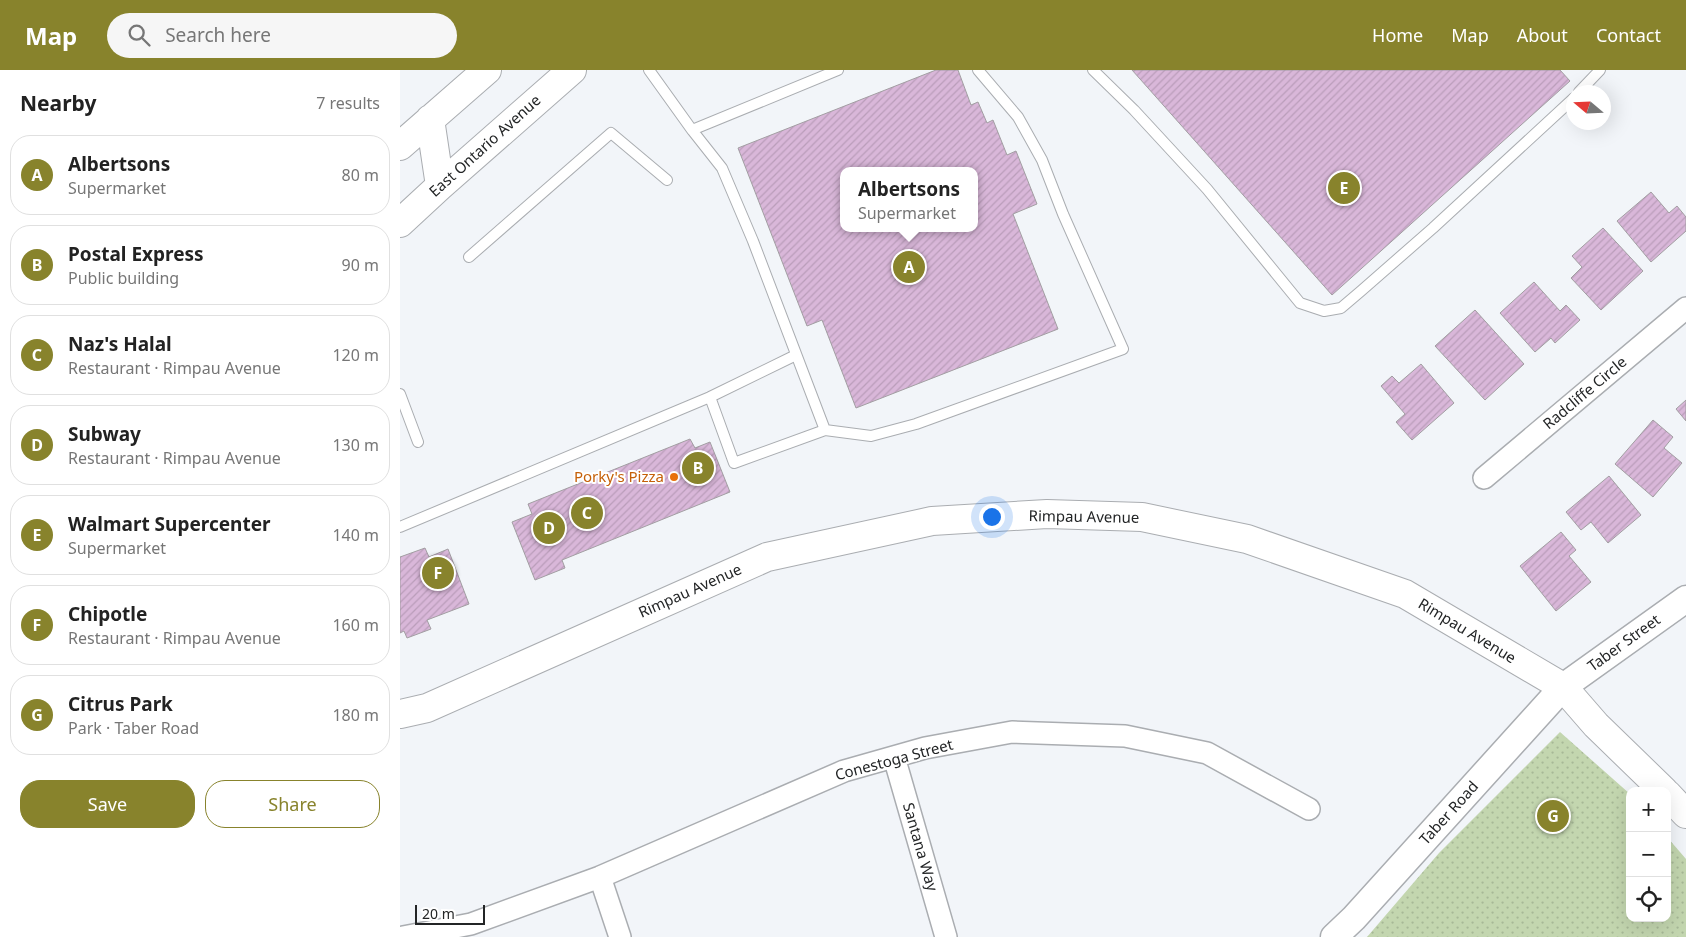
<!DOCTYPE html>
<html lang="en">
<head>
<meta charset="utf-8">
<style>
  :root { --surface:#fff; --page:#f6f6f6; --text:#222; --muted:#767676; --line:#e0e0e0; --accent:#88832c }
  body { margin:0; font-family:"Noto Sans",sans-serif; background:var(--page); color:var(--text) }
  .controls { position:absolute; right:15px; bottom:15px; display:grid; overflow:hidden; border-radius:10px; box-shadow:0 5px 20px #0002 }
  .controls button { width:45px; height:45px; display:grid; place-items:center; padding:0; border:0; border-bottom:1px solid var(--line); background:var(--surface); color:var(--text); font:25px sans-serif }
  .compass { position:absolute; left:1166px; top:15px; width:45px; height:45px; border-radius:50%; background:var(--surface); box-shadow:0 5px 20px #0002; rotate:289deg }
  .scale { position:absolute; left:15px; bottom:12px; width:70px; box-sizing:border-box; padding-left:5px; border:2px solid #232526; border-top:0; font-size:14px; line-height:18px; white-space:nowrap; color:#232526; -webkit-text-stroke:4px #fff; paint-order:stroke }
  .you { position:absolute; left:591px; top:446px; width:18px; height:18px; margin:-12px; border:4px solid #fff; border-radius:50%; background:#1a73e8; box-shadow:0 0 0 8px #1a73e833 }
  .badge { display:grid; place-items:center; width:32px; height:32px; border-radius:50%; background:var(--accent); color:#fff; font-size:16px; font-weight:700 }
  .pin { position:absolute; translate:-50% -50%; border:2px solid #fff; box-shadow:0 1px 5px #0006 }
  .popup { position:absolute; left:440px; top:97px; width:138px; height:65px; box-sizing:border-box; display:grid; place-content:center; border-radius:10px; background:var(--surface); filter:drop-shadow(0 1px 4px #0005); font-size:16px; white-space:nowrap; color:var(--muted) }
  .popup b { font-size:19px; color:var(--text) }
  .popup::after { content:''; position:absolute; left:50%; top:100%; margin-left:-10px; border:10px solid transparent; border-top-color:var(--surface) }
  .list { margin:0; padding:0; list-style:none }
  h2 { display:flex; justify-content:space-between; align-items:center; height:65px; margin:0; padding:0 20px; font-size:21px }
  h2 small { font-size:16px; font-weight:400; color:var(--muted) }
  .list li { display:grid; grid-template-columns:32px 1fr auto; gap:15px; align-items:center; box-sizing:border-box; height:80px; margin:0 10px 10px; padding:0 10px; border:1px solid var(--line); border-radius:20px }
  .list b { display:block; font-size:19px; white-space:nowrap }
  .list p { margin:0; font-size:16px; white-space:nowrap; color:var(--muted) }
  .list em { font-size:16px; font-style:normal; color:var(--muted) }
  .actions { display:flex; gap:10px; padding:15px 20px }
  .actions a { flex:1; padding:11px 0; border:1px solid var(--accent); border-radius:20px; text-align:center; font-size:18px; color:var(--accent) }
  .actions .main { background:var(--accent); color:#fff }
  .icon { flex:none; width:28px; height:28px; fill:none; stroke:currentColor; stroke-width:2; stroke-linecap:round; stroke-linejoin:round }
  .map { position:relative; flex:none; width:1286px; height:867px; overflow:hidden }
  header { display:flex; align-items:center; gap:30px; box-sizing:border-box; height:70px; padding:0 25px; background:var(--accent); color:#fff }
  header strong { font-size:24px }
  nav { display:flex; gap:28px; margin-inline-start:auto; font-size:18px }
  .search { width:350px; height:45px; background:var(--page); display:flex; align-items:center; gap:12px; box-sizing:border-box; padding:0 18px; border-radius:28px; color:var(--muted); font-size:19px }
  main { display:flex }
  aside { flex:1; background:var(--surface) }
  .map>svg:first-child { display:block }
</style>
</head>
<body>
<header>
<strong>Map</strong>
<div class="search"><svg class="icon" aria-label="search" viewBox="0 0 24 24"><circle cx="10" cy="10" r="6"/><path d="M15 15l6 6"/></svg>Search here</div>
<nav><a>Home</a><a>Map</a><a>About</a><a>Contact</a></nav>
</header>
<main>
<aside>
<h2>Nearby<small>7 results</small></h2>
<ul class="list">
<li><span class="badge">A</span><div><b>Albertsons</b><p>Supermarket</p></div><em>80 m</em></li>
<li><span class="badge">B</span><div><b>Postal Express</b><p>Public building</p></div><em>90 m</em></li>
<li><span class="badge">C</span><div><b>Naz's Halal</b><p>Restaurant · Rimpau Avenue</p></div><em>120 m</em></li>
<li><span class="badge">D</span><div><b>Subway</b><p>Restaurant · Rimpau Avenue</p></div><em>130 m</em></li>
<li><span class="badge">E</span><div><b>Walmart Supercenter</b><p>Supermarket</p></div><em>140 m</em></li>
<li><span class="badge">F</span><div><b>Chipotle</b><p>Restaurant · Rimpau Avenue</p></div><em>160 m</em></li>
<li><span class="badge">G</span><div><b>Citrus Park</b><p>Park · Taber Road</p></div><em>180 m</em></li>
</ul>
<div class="actions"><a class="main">Save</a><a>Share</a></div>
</aside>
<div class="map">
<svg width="1286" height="867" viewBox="0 0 1286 867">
  <defs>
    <pattern id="park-dots" width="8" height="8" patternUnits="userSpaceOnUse" patternTransform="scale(1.25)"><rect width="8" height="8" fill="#c3d6af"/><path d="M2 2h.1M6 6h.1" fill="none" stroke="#a7b896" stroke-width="1.8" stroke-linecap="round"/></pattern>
    <pattern id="building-hatch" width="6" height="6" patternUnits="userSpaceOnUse" patternTransform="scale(1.25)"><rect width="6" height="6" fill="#d9b7d9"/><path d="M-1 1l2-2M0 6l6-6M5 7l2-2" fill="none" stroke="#ba9dba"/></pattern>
  </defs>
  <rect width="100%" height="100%" fill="#f2f5f9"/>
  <!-- park -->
  <path fill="url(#park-dots)" d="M1160,662L1230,724V848H1267V767L1286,789V867H967L1039,783Z"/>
  <!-- building -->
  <path fill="url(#building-hatch)" stroke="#a29ea2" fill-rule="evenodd" d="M536,0H558L571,35L578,32L587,53L593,50L607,85L616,81L637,134L613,144L658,259L456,338L422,250L407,256L338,78ZM444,101H574V158H444Z
    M732,0H1160L1170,11L932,225Z
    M1251,122L1269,143L1277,136L1286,147V161L1251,192L1217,151Z
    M1203,158L1243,201L1201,240L1171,208L1182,197L1172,186Z
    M1134,212L1160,241L1166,235L1180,250L1155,273L1151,268L1135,282L1100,243Z
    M1075,240L1124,294L1085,330L1035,276Z
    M1021,294L1054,333L1012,370L996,352L1005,344L981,316L992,306L999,313Z
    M1286,330V351L1276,339Z
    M1253,350L1273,367L1264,378L1282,393L1253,427L1215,394Z
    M290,369L295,378L310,372L330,422L162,490L165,498L135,510L112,452L132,444L128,434Z
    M1209,406L1241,445L1208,473L1191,452L1181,460L1166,442Z
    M1161,462L1176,480L1169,486L1191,512L1156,541L1120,496Z
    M25,478L29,487L48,479L69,534L27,550L31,559L7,568L4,561L0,563V487Z"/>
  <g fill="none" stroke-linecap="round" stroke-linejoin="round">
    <defs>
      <path id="service" d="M693,0L734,40L807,119L900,233L924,241L941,238L961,221L1033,158L1174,28
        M1179,22L1200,0
        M292,60L438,0
        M69,187L211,63L267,110
        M0,324L18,372
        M310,327L396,285
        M425,360L471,366L516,354L723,279L663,144L642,90L618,47L578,0
        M0,457L310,327L334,393L425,360L353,171L322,98L292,60L249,0"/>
      <path id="minor" d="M1084,408L1286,238
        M494,687L546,867
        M200,807L220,867
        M3,867L71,854L200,807L444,701L525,678L612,662L725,666L807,683L909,739"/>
      <path id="tertiary" d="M934,867L954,848L1163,617L1286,529"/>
      <path id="secondary" d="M0,644L27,638L367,487L532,451L647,444L742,447L847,469L1005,524L1163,617L1196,655L1264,721
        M1267,724L1286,744"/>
      <path id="primary" d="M30,49L40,116
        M0,76L87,0
        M0,153L40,116L172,0"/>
    </defs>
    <!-- service casing -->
    <use href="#service" stroke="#aaadb1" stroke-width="12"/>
    <!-- minor casing -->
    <use href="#minor" stroke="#aaadb1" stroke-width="24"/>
    <!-- tertiary casing -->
    <use href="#tertiary" stroke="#aaadb1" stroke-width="29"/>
    <!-- secondary casing -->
    <use href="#secondary" stroke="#aaadb1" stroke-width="30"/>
    <!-- primary casing -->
    <use href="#primary" stroke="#aaadb1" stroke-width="30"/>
    <!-- service -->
    <use href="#service" stroke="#fff" stroke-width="10"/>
    <!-- minor -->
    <use href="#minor" stroke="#fff" stroke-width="21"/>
    <!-- tertiary -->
    <use href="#tertiary" stroke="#fff" stroke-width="26"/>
    <!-- secondary -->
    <use href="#secondary" stroke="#fff" stroke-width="28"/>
    <!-- primary -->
    <use href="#primary" stroke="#fff" stroke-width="28"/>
  </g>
  <!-- markers -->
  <circle fill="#e8710a" stroke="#fff" stroke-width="2" cx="274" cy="407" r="5"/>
  <g text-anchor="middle" stroke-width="4" stroke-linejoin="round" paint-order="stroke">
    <!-- street labels -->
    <g font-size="15" fill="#232526" stroke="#fff">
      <text transform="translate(85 76) rotate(-42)" y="5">East Ontario Avenue</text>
      <text transform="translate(1185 323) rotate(-40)" y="5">Radcliffe Circle</text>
      <text transform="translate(684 447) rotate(1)" y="5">Rimpau Avenue</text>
      <text transform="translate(290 521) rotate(-24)" y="5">Rimpau Avenue</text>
      <text transform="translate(1067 561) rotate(31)" y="5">Rimpau Avenue</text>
      <text transform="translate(1224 573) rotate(-36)" y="5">Taber Street</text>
      <text transform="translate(494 690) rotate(-15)" y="5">Conestoga Street</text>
      <text transform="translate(1049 743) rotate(-48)" y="5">Taber Road</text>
      <text transform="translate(520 777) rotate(74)" y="5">Santana Way</text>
    </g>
    <!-- food labels -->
    <g font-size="15" fill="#c56008" stroke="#fff" text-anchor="end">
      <text x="264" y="412">Porky's Pizza</text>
    </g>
  </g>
</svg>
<div class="controls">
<button>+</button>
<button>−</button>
<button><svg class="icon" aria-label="locate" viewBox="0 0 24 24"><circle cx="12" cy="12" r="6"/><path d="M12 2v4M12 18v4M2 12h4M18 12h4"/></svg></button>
</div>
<svg class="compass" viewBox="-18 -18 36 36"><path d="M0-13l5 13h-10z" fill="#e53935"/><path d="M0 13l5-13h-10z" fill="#767676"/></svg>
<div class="scale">20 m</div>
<div class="you"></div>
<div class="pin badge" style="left:509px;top:197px">A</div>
<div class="popup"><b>Albertsons</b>Supermarket</div>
<div class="pin badge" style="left:298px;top:398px">B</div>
<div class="pin badge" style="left:187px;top:443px">C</div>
<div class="pin badge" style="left:149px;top:458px">D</div>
<div class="pin badge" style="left:944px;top:118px">E</div>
<div class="pin badge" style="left:38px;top:503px">F</div>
<div class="pin badge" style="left:1153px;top:746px">G</div>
</div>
</main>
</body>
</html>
